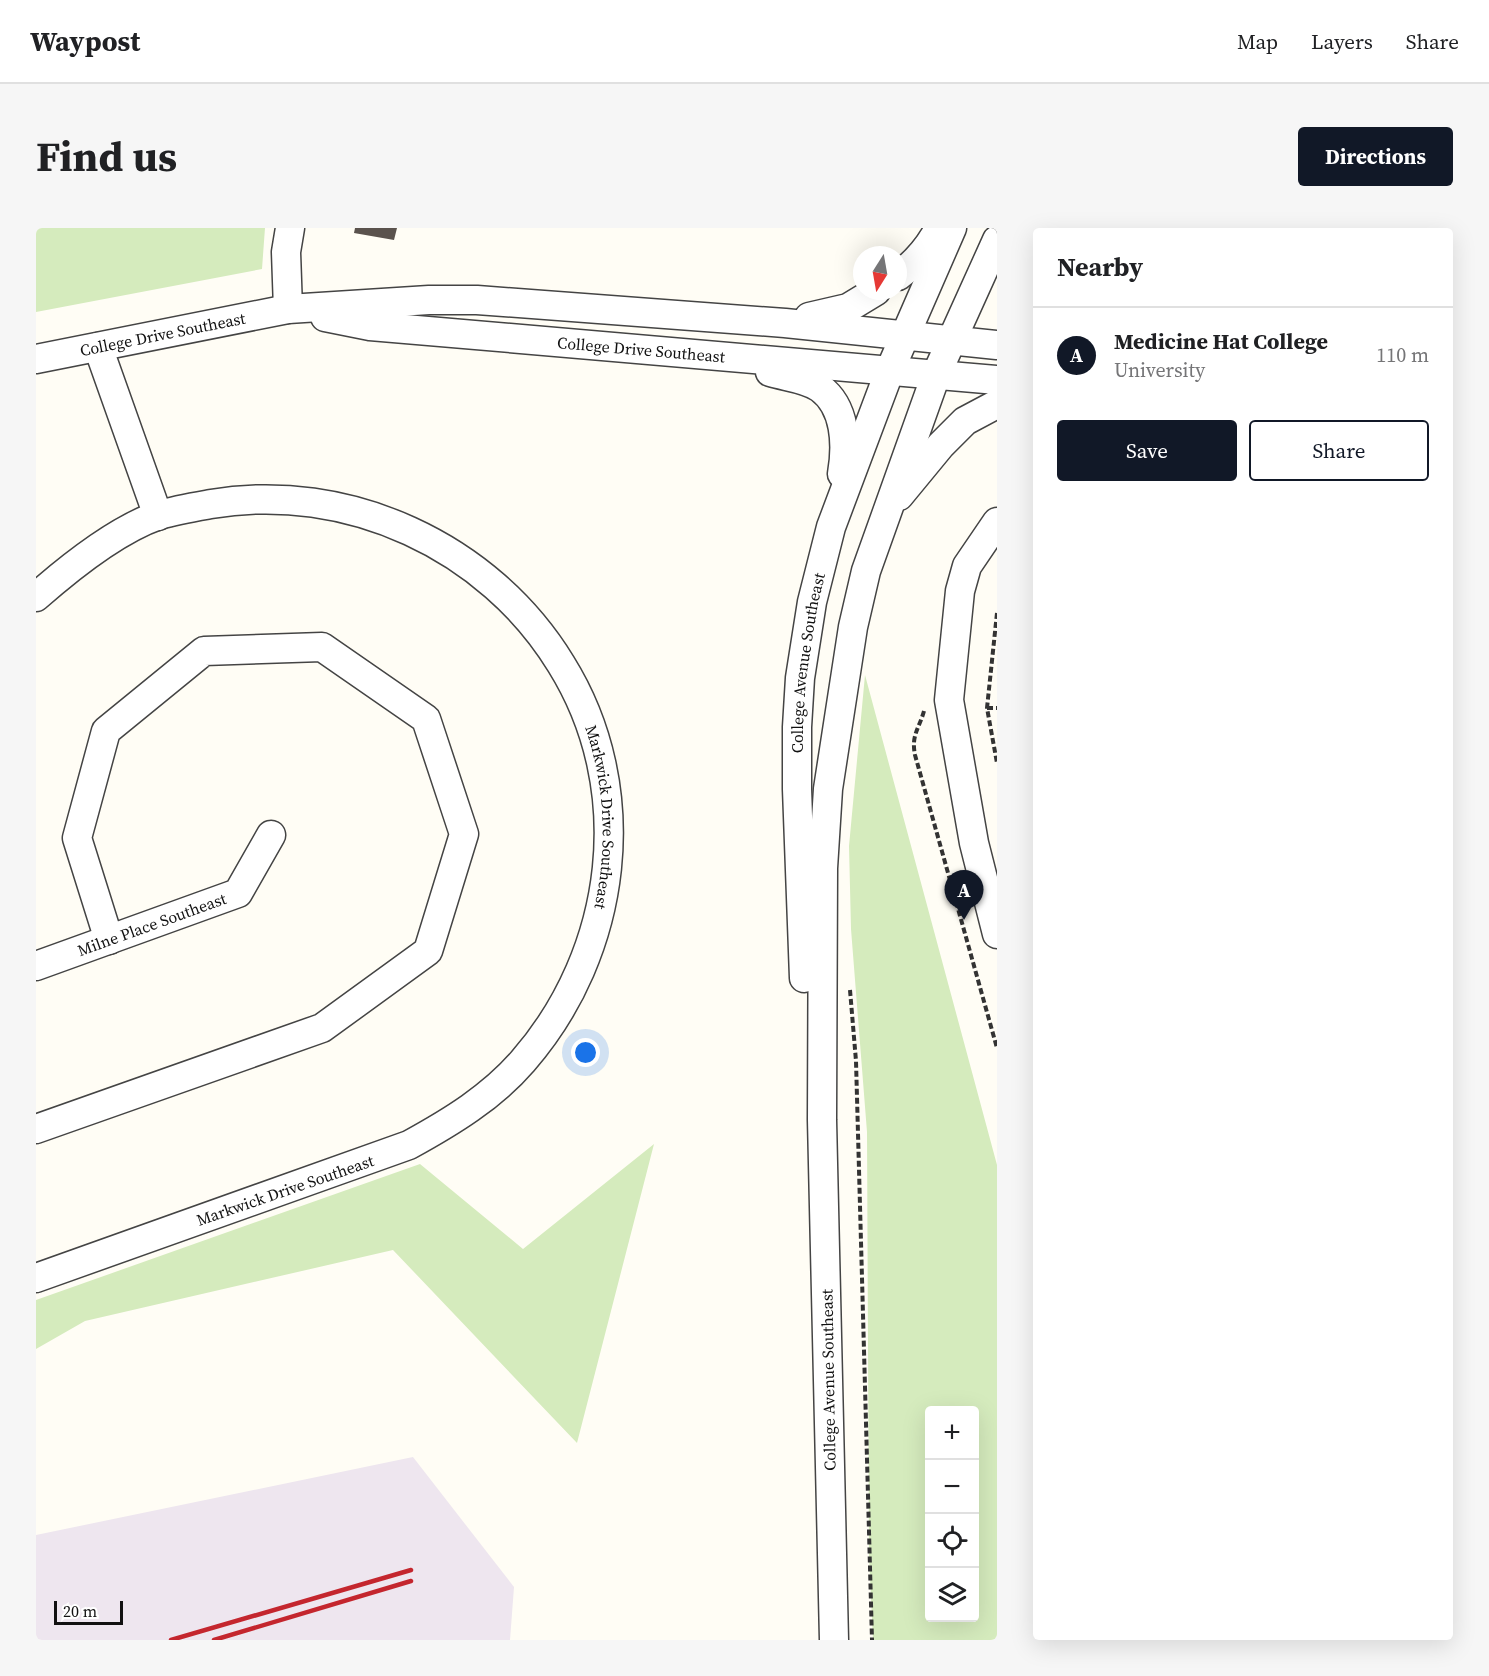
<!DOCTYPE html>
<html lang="en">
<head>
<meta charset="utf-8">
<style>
  :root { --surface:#fff; --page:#f6f6f6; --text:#202124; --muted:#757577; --line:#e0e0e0; --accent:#111827 }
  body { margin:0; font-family:"Source Serif 4",serif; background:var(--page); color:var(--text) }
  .controls { position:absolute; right:18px; bottom:18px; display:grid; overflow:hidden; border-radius:6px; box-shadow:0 6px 24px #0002 }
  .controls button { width:54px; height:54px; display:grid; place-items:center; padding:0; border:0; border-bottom:2px solid var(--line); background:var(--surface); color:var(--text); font:30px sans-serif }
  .compass { position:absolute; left:817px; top:18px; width:54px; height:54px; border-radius:50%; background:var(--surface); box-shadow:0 6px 24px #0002; rotate:191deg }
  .scale { position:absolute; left:18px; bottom:15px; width:69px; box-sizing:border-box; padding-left:6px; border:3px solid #111; border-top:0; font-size:16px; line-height:21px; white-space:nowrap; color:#111; -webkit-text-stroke:4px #fff; paint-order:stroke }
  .you { position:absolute; left:550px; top:825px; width:21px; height:21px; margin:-15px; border:4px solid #fff; border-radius:50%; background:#1a73e8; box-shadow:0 0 0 9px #1a73e833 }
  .badge { display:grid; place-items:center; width:39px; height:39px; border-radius:50%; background:var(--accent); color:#fff; font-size:20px; font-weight:700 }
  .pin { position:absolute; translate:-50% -50px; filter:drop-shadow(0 2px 3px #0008) }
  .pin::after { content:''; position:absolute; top:32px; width:21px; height:18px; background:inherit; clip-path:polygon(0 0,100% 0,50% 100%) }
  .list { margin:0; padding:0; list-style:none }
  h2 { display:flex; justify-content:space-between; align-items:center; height:78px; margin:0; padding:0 24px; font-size:26px }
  h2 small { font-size:20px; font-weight:400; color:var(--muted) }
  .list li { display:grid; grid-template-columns:39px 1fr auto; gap:18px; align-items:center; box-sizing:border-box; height:96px; padding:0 24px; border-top:2px solid var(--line) }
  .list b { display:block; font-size:22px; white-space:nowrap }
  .list p { margin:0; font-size:20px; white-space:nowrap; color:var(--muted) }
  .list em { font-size:20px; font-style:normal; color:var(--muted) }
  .actions { display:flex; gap:12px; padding:18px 24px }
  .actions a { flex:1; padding:14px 0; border:2px solid var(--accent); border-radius:6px; text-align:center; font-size:21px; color:var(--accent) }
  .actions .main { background:var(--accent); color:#fff }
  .icon { flex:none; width:33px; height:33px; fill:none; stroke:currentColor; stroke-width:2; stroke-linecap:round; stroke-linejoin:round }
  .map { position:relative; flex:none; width:961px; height:1412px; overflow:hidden; border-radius:6px }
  header { display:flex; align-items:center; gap:36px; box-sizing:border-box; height:84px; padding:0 30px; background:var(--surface); border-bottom:2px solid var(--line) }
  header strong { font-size:28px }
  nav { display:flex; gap:33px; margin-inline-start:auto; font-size:21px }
  .intro { display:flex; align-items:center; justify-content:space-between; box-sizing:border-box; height:144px; padding:0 36px }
  h1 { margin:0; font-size:42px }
  .button { padding:15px 27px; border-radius:6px; background:var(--accent); color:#fff; font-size:21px; font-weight:700 }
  main { display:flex; gap:36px; padding:0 36px }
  aside { flex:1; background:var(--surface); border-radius:6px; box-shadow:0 6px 24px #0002 }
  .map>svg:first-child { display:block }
</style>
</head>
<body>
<header>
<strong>Waypost</strong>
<nav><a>Map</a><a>Layers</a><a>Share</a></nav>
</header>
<div class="intro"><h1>Find us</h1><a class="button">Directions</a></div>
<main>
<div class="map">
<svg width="961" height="1412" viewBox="0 0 961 1412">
  <rect width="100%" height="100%" fill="#fffdf5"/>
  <!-- industrial -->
  <path fill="#eee6ef" d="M377,1229L478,1359L474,1412H0V1307Z"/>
  <!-- green -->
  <path fill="#d5ebbd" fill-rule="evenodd" d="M0,0H229L226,41L0,84Z
    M829,447L961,937V1412H837L833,1328L831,904L815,701L813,618ZM938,1182V1390H894V1182Z
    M618,916L541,1215L357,1022L49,1093L0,1121V1072L384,936L487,1021Z"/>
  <!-- building -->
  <path fill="#5a524d" d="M319,0H361L358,12L318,5Z"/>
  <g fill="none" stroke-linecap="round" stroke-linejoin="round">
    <defs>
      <g id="minor">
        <path d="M862,48C878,36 891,22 901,4"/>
        <path d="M252,81L250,24L254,0"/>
        <path id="s1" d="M289,89L334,98L961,152"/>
        <path d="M773,89L812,80L840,63"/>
        <path d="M62,119L122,288"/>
        <path id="s2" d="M0,131L252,81L393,72H441L749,95L961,117"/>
        <path d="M734,144C750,149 770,150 784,160C810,179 811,217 806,246"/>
        <path d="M863,268L905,217L929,193L961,176"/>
        <path d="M961,294L931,338L924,363L913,472L938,615L961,706"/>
        <path id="s3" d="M0,369C34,339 80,302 123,287C140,282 158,279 175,276C311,253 453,318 525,436C603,561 582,724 487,833C456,869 415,894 373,917L0,1050"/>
        <path id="s4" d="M0,738L202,665L235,607"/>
        <path id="s5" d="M768,750L761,561V499L764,450L776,374L795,299L854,142L916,0"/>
        <path d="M0,901L286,800L392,723L428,606L390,491L286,419L168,423L70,503L41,610L73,712"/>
        <path d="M798,1412L786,892L787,640L792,561L817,399L830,343L900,147L961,12"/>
      </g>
    </defs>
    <!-- minor casing -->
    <use href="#minor" stroke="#444" stroke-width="31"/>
    <!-- path -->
    <path stroke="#333" stroke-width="4" stroke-dasharray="6 3" stroke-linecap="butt" d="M961,385L951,480L961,535
      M951,480H961
      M888,483C883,501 875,507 879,527L961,820
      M814,762L820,833L836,1412"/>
    <!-- minor -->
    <use href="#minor" stroke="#fff" stroke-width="28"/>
    <!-- rail -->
    <path stroke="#c4262e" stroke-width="4.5" d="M135,1412L375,1342
      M178,1412L375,1353"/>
  </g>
  <g text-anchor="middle" stroke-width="6" stroke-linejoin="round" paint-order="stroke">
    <!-- street labels -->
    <g font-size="16" fill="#111" stroke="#fff">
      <text dy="6" stroke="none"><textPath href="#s2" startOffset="129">College Drive Southeast</textPath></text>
      <text dy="6" stroke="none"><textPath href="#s1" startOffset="318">College Drive Southeast</textPath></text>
      <text dy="6" stroke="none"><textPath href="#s5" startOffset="316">College Avenue Southeast</textPath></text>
      <text dy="6" stroke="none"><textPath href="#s3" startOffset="771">Markwick Drive Southeast</textPath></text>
      <text dy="6" stroke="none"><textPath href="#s4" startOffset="123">Milne Place Southeast</textPath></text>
      <text transform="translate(249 962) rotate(-19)" y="6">Markwick Drive Southeast</text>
      <text transform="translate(792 1152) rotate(-91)" y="6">College Avenue Southeast</text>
    </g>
  </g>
</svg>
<div class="controls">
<button>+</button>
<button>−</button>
<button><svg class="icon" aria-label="locate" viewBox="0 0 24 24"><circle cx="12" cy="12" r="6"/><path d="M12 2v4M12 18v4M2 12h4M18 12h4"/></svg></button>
<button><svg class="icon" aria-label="layers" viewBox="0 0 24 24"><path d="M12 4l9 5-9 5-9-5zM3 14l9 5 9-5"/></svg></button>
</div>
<svg class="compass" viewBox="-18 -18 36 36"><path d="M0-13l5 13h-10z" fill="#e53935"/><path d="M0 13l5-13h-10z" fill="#757577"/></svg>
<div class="scale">20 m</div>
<div class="you"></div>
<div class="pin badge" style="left:928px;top:692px">A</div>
</div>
<aside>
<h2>Nearby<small></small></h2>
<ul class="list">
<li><span class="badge">A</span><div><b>Medicine Hat College</b><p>University</p></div><em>110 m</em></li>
</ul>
<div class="actions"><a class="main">Save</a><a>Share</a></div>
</aside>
</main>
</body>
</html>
